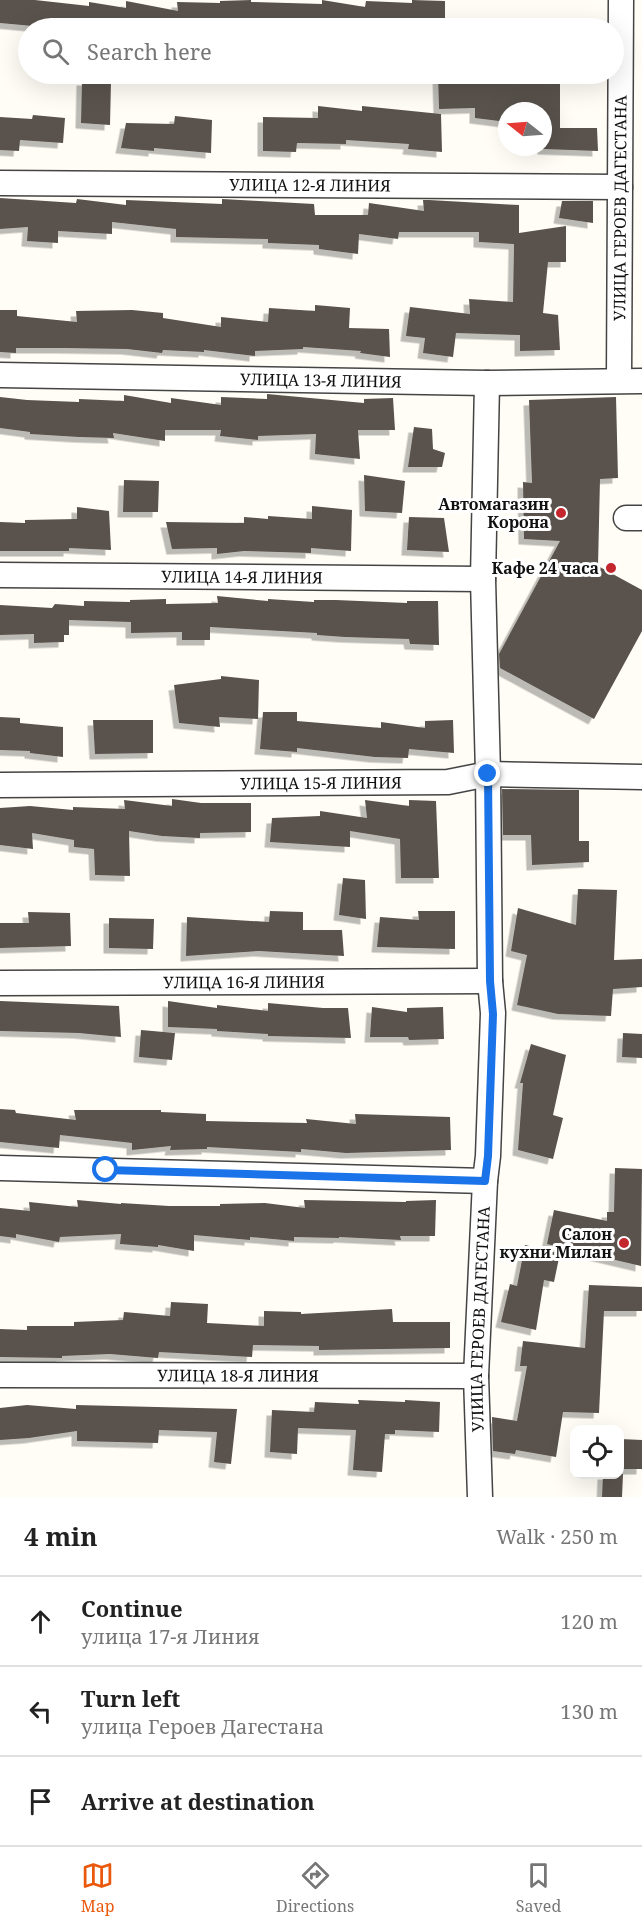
<!DOCTYPE html>
<html lang="en">
<head>
<meta charset="utf-8">
<style>
  :root { --surface:#fff; --page:#f6f6f6; --text:#222; --muted:#767676; --line:#e0e0e0; --accent:#ea580c }
  body { margin:0; font-family:"Noto Serif",serif; background:var(--page); color:var(--text) }
  .controls { position:absolute; right:18px; bottom:18px; display:grid; overflow:hidden; border-radius:12px; box-shadow:0 6px 24px #0002 }
  .controls button { width:54px; height:54px; display:grid; place-items:center; padding:0; border:0; border-bottom:2px solid var(--line); background:var(--surface); color:var(--text); font:30px sans-serif }
  .compass { position:absolute; left:498px; top:102px; width:54px; height:54px; border-radius:50%; background:var(--surface); box-shadow:0 6px 24px #0002; rotate:287deg }
  .stop { position:absolute; width:18px; height:18px; margin:-14px; border:4px solid #1a73e8; border-radius:50%; background:#fff }
  .stop.end { background:#1a73e8; border-color:#fff; box-shadow:0 2px 6px #0008 }
  .list { margin:0; padding:0; list-style:none }
  h2 { display:flex; justify-content:space-between; align-items:center; height:78px; margin:0; padding:0 24px; font-size:26px }
  h2 small { font-size:20px; font-weight:400; color:var(--muted) }
  .list li { display:grid; grid-template-columns:39px 1fr auto; gap:18px; align-items:center; box-sizing:border-box; height:90px; padding:0 24px; border-top:2px solid var(--line) }
  .list b { display:block; font-size:22px; white-space:nowrap }
  .list p { margin:0; font-size:20px; white-space:nowrap; color:var(--muted) }
  .list em { font-size:20px; font-style:normal; color:var(--muted) }
  .icon { flex:none; width:33px; height:33px; fill:none; stroke:currentColor; stroke-width:2; stroke-linecap:round; stroke-linejoin:round }
  .map { position:relative; flex:none; width:642px; height:1497px; overflow:hidden }
  .search { position:absolute; background:var(--surface); box-shadow:0 6px 24px #0002; left:18px; right:18px; top:18px; height:66px; display:flex; align-items:center; gap:15px; box-sizing:border-box; padding:0 21px; border-radius:33px; color:var(--muted); font-size:22px }
  .sheet { height:348px; background:var(--surface) }
  nav { display:flex; justify-content:space-around; align-items:center; box-sizing:border-box; height:84px; border-top:2px solid var(--line); background:var(--surface); font-size:16px; color:var(--muted) }
  nav a { display:grid; justify-items:center; gap:3px }
  nav .on { color:var(--accent) }
  .map>svg:first-child { display:block }
</style>
</head>
<body>
<div class="map">
<svg width="642" height="1497" viewBox="0 0 642 1497">
  <defs>
    <filter id="shadow"><feDropShadow dx="-5.5" dy="5.5" stdDeviation="0" flood-color="#0004"/></filter>
  </defs>
  <rect width="100%" height="100%" fill="#fffdf5"/>
  <!-- building -->
  <path fill="#5a524d" filter="url(#shadow)" d="M0,0H35L89,6V2L126,8V1L178,11L177,2L220,3V1L251,0V2L322,4V0L365,7L366,1L412,3V0L445,1V28H415L392,26V28H33V26L0,23Z
    M438,74H560V128H597L598,151L543,149V111H507V122L475,118V108L439,109Z
    M82,80L111,81L110,125L81,123Z
    M318,106L362,111V106L441,114L442,152L408,149L409,144L346,140V144L297,143L296,152L263,151V117L318,118Z
    M33,115L65,118L63,143L20,140L19,151L0,150V117L32,119Z
    M175,116L212,120L211,153L154,148V151L121,148L126,123L174,124Z
    M0,198L76,203L77,199L126,205V200L222,204V199L314,204L315,215H368L369,203L424,211L423,200H429L519,205V233L566,226V262H548L543,313L558,315L560,350L520,351V335L456,333L453,357L423,353L425,338L406,336L410,307L470,314L469,299L513,302L514,244L479,242V232H399L398,239L359,234L358,254L319,249V245L268,243V239L176,237V229L112,222V234L58,231V243L27,241L28,227L0,229Z
    M562,201H593V223L559,218Z
    M315,305L350,308L349,328L389,329L390,357L360,353L361,351L303,347V349L255,351V356L204,350V352L163,350L162,353L127,349L63,348H16V353L0,352V310H17V316L77,322L76,311L132,310L163,313V318L221,327V317L268,322L269,308L315,311Z
    M267,394L364,403V399L393,398L395,430H358L360,459L315,454L316,434L258,436V440L220,436L221,430H165V441L113,433L114,438L79,437L30,434V432L0,428V397L27,400L79,402V399L124,401V395L171,403V398L221,405V397L267,399Z
    M616,397L618,478L600,479L598,566L642,590V631L594,719L500,668L499,654L560,541L524,539L523,482L532,483L529,400Z
    M414,427L432,429L433,449L445,453L442,467H408Z
    M364,475L405,481L402,513L365,511Z
    M124,480L159,481L158,512H123Z
    M312,506L352,510L351,551L311,548V553L244,551L217,554V548L172,549L166,522L244,523V517L268,519V516L312,519Z
    M77,507L109,511L111,550L69,548V551H0V522L25,523V520L77,519Z
    M409,517L444,518L449,552L407,550Z
    M217,596L268,601V599L314,602V600H336L407,603V601H438L439,645L410,644L409,639L345,637L317,635V633L210,627V640H182V632L131,633V622L69,620V635H64V642L34,643V634L0,635V605L52,608L55,604L84,606V601L130,602V600L166,599V604L218,603Z
    M221,676L259,680L258,719L219,717L220,727L179,723L174,685L221,679Z
    M263,712H297V721L381,728V722L425,728V721L453,720L454,753L409,749L408,758L375,757L297,748V752L260,749Z
    M0,717L20,718V723L63,727V757L30,753V751L0,750Z
    M93,720H153V753L95,754Z
    M502,789L579,790V841H589V862L532,865L531,835H503Z
    M172,799L201,803H251V832L200,833V838L162,836L129,831L130,876L95,875L94,849L74,847V840L32,833L33,849L0,845V808L30,806L73,810V807L125,809L124,800L172,806Z
    M365,800L409,806V800L436,801L439,878H401L400,839L350,831V847L270,842L272,818L320,816V811L367,818Z
    M343,878L365,880L366,919L339,915Z
    M578,889L617,890L614,960L642,959V987L613,989L611,1016L558,1014L517,1005L527,955L511,951L518,908L576,925Z
    M270,911L303,912V930H342L344,956L259,951L186,956L187,917L269,922Z
    M418,911H455V949L377,947L380,917L419,920Z
    M28,912L70,913L71,946L0,948V923H29Z
    M109,918L154,919L153,949L109,948Z
    M0,1001L119,1006L121,1037L79,1033L0,1031Z
    M168,1001L217,1008V1005L268,1011V1003L323,1008H348L351,1038L268,1036V1034L217,1031V1029L168,1027Z
    M372,1007L407,1012V1008L443,1007L444,1039L409,1040L408,1037H370Z
    M141,1030L175,1033L172,1060L139,1057Z
    M623,1033L642,1034V1058L622,1057Z
    M531,1044L566,1055L553,1115L563,1118L553,1159L518,1150L523,1083H520Z
    M0,1109L15,1110L16,1113L76,1120L74,1110H161V1112L206,1114V1121L307,1123L306,1119L356,1124L355,1114L450,1117L451,1150L346,1153L301,1149V1152L207,1147V1149L170,1150L171,1146L132,1150V1143L60,1135L59,1148L0,1142Z
    M615,1168L642,1169L641,1266L547,1244L554,1210L607,1221V1212H614Z
    M77,1200L121,1204V1203L169,1206H220V1204L265,1203L305,1208L304,1200L406,1202V1201L436,1200L435,1236H400L401,1240L339,1237V1238L294,1237V1241L250,1237V1240L194,1235V1251L158,1245V1247L120,1244L121,1234L60,1237L59,1242L16,1234V1238L0,1236V1208L30,1211L29,1202L78,1207Z
    M525,1245L560,1253L554,1282L544,1280L536,1330L501,1322L510,1284L517,1286Z
    M589,1285L642,1287V1311H604L599,1413L563,1412L556,1457L516,1450L515,1454L493,1451L492,1417L517,1421L527,1366H520L523,1341L585,1348Z
    M171,1302L208,1304L207,1323L264,1326V1311L301,1312V1314L392,1309L393,1322H450V1348L319,1350V1346L253,1345L252,1357L159,1352L158,1358L110,1354L62,1356V1358L0,1357V1329L27,1330V1326H74V1322L123,1320L124,1312L170,1316Z
    M358,1400L405,1402V1400L440,1402L439,1432L395,1430V1434H385L382,1472L353,1470L356,1430L298,1428L297,1454L270,1452L272,1410L314,1412L315,1402L359,1404Z
    M27,1405L76,1409V1405L237,1409L231,1464L214,1462L217,1432L159,1430L158,1443L77,1441V1431L29,1438L0,1440V1408Z
    M620,1439L642,1440V1469H620Z
    M603,1474H623L622,1497H602Z"/>
  <g fill="none" stroke-linecap="round" stroke-linejoin="round">
    <defs>
      <g id="minor">
        <path id="s1" d="M0,183L620,187"/>
        <path id="s2" d="M0,375L487,383L642,381"/>
        <path id="s3" d="M619,380L621,0"/>
        <path d="M626,518H642"/>
        <path id="s4" d="M0,575L483,579"/>
        <path id="s5" d="M0,785L448,782L488,774L642,777"/>
        <path id="s6" d="M0,983L490,981"/>
        <path d="M0,1168L485,1181"/>
        <path id="s7" d="M0,1375L476,1376"/>
        <path id="s8" d="M480,1497L476,1376L485,1181L488,1156L493,1013L490,981L488,774L483,579L487,383"/>
      </g>
    </defs>
    <!-- minor casing -->
    <use href="#minor" stroke="#444" stroke-width="27"/>
    <!-- minor -->
    <use href="#minor" stroke="#fff" stroke-width="24"/>
  </g>
  <g fill="none" stroke-linecap="round" stroke-linejoin="round">
    <!-- route -->
    <path stroke="#1a73e8" stroke-width="8" d="M106,1170L485,1181L488,1156L493,1014L490,981L488,774"/>
  </g>
  <!-- markers -->
  <g fill="#c4262e" stroke="#fff" stroke-width="2">
    <circle cx="561" cy="513" r="6"/>
    <circle cx="611" cy="568" r="6"/>
    <circle cx="624" cy="1243" r="6"/>
  </g>
  <g text-anchor="middle" stroke-width="6" stroke-linejoin="round" paint-order="stroke">
    <!-- street labels -->
    <g font-size="16" fill="#111" stroke="#fff">
      <text dy="6" stroke="none"><textPath href="#s1" startOffset="310">УЛИЦА 12-Я ЛИНИЯ</textPath></text>
      <text dy="6" stroke="none"><textPath href="#s3" startOffset="172">УЛИЦА ГЕРОЕВ ДАГЕСТАНА</textPath></text>
      <text dy="6" stroke="none"><textPath href="#s2" startOffset="321">УЛИЦА 13-Я ЛИНИЯ</textPath></text>
      <text dy="6" stroke="none"><textPath href="#s4" startOffset="242">УЛИЦА 14-Я ЛИНИЯ</textPath></text>
      <text dy="6" stroke="none"><textPath href="#s5" startOffset="321">УЛИЦА 15-Я ЛИНИЯ</textPath></text>
      <text dy="6" stroke="none"><textPath href="#s6" startOffset="244">УЛИЦА 16-Я ЛИНИЯ</textPath></text>
      <text dy="6" stroke="none"><textPath href="#s8" startOffset="178">УЛИЦА ГЕРОЕВ ДАГЕСТАНА</textPath></text>
      <text dy="6" stroke="none"><textPath href="#s7" startOffset="238">УЛИЦА 18-Я ЛИНИЯ</textPath></text>
    </g>
    <!-- poi labels -->
    <g font-size="16" font-weight="bold" fill="#111" stroke="#fff" text-anchor="end">
      <text x="549" y="510">Автомагазин<tspan x="549" dy="18">Корона</tspan></text>
      <text x="599" y="574">Кафе 24 часа</text>
      <text x="612" y="1240">Салон<tspan x="612" dy="18">кухни Милан</tspan></text>
    </g>
  </g>
</svg>
<div class="controls">
<button><svg class="icon" aria-label="locate" viewBox="0 0 24 24"><circle cx="12" cy="12" r="6"/><path d="M12 2v4M12 18v4M2 12h4M18 12h4"/></svg></button>
</div>
<svg class="compass" viewBox="-18 -18 36 36"><path d="M0-13l5 13h-10z" fill="#e53935"/><path d="M0 13l5-13h-10z" fill="#767676"/></svg>
<div class="stop" style="left:106px;top:1170px"></div>
<div class="stop end" style="left:488px;top:774px"></div>
<div class="search"><svg class="icon" aria-label="search" viewBox="0 0 24 24"><circle cx="10" cy="10" r="6"/><path d="M15 15l6 6"/></svg>Search here</div>
</div>
<section class="sheet">
<h2>4 min<small>Walk · 250 m</small></h2>
<ul class="list">
<li><svg class="icon" aria-label="ahead" viewBox="0 0 24 24"><path d="M12 20V5M6 11l6-6 6 6"/></svg><div><b>Continue</b><p>улица 17-я Линия</p></div><em>120 m</em></li>
<li><svg class="icon" aria-label="left" viewBox="0 0 24 24"><path d="M17 20v-9H6M10 6l-5 5 5 5"/></svg><div><b>Turn left</b><p>улица Героев Дагестана</p></div><em>130 m</em></li>
<li><svg class="icon" aria-label="arrive" viewBox="0 0 24 24"><path d="M6 21V4h12l-3 4 3 4H6"/></svg><div><b>Arrive at destination</b></div></li>
</ul>
</section>
<nav>
<a class="on"><svg class="icon" aria-label="map" viewBox="0 0 24 24"><path d="M3 6l6-2 6 2 6-2v14l-6 2-6-2-6 2zM9 4v14M15 6v14"/></svg>Map</a>
<a><svg class="icon" aria-label="directions" viewBox="0 0 24 24"><path d="M12 3l9 9-9 9-9-9zM9 14v-3h6M13 9l2 2-2 2"/></svg>Directions</a>
<a><svg class="icon" aria-label="saved" viewBox="0 0 24 24"><path d="M7 4h10v16l-5-4-5 4z"/></svg>Saved</a>
</nav>
</body>
</html>
